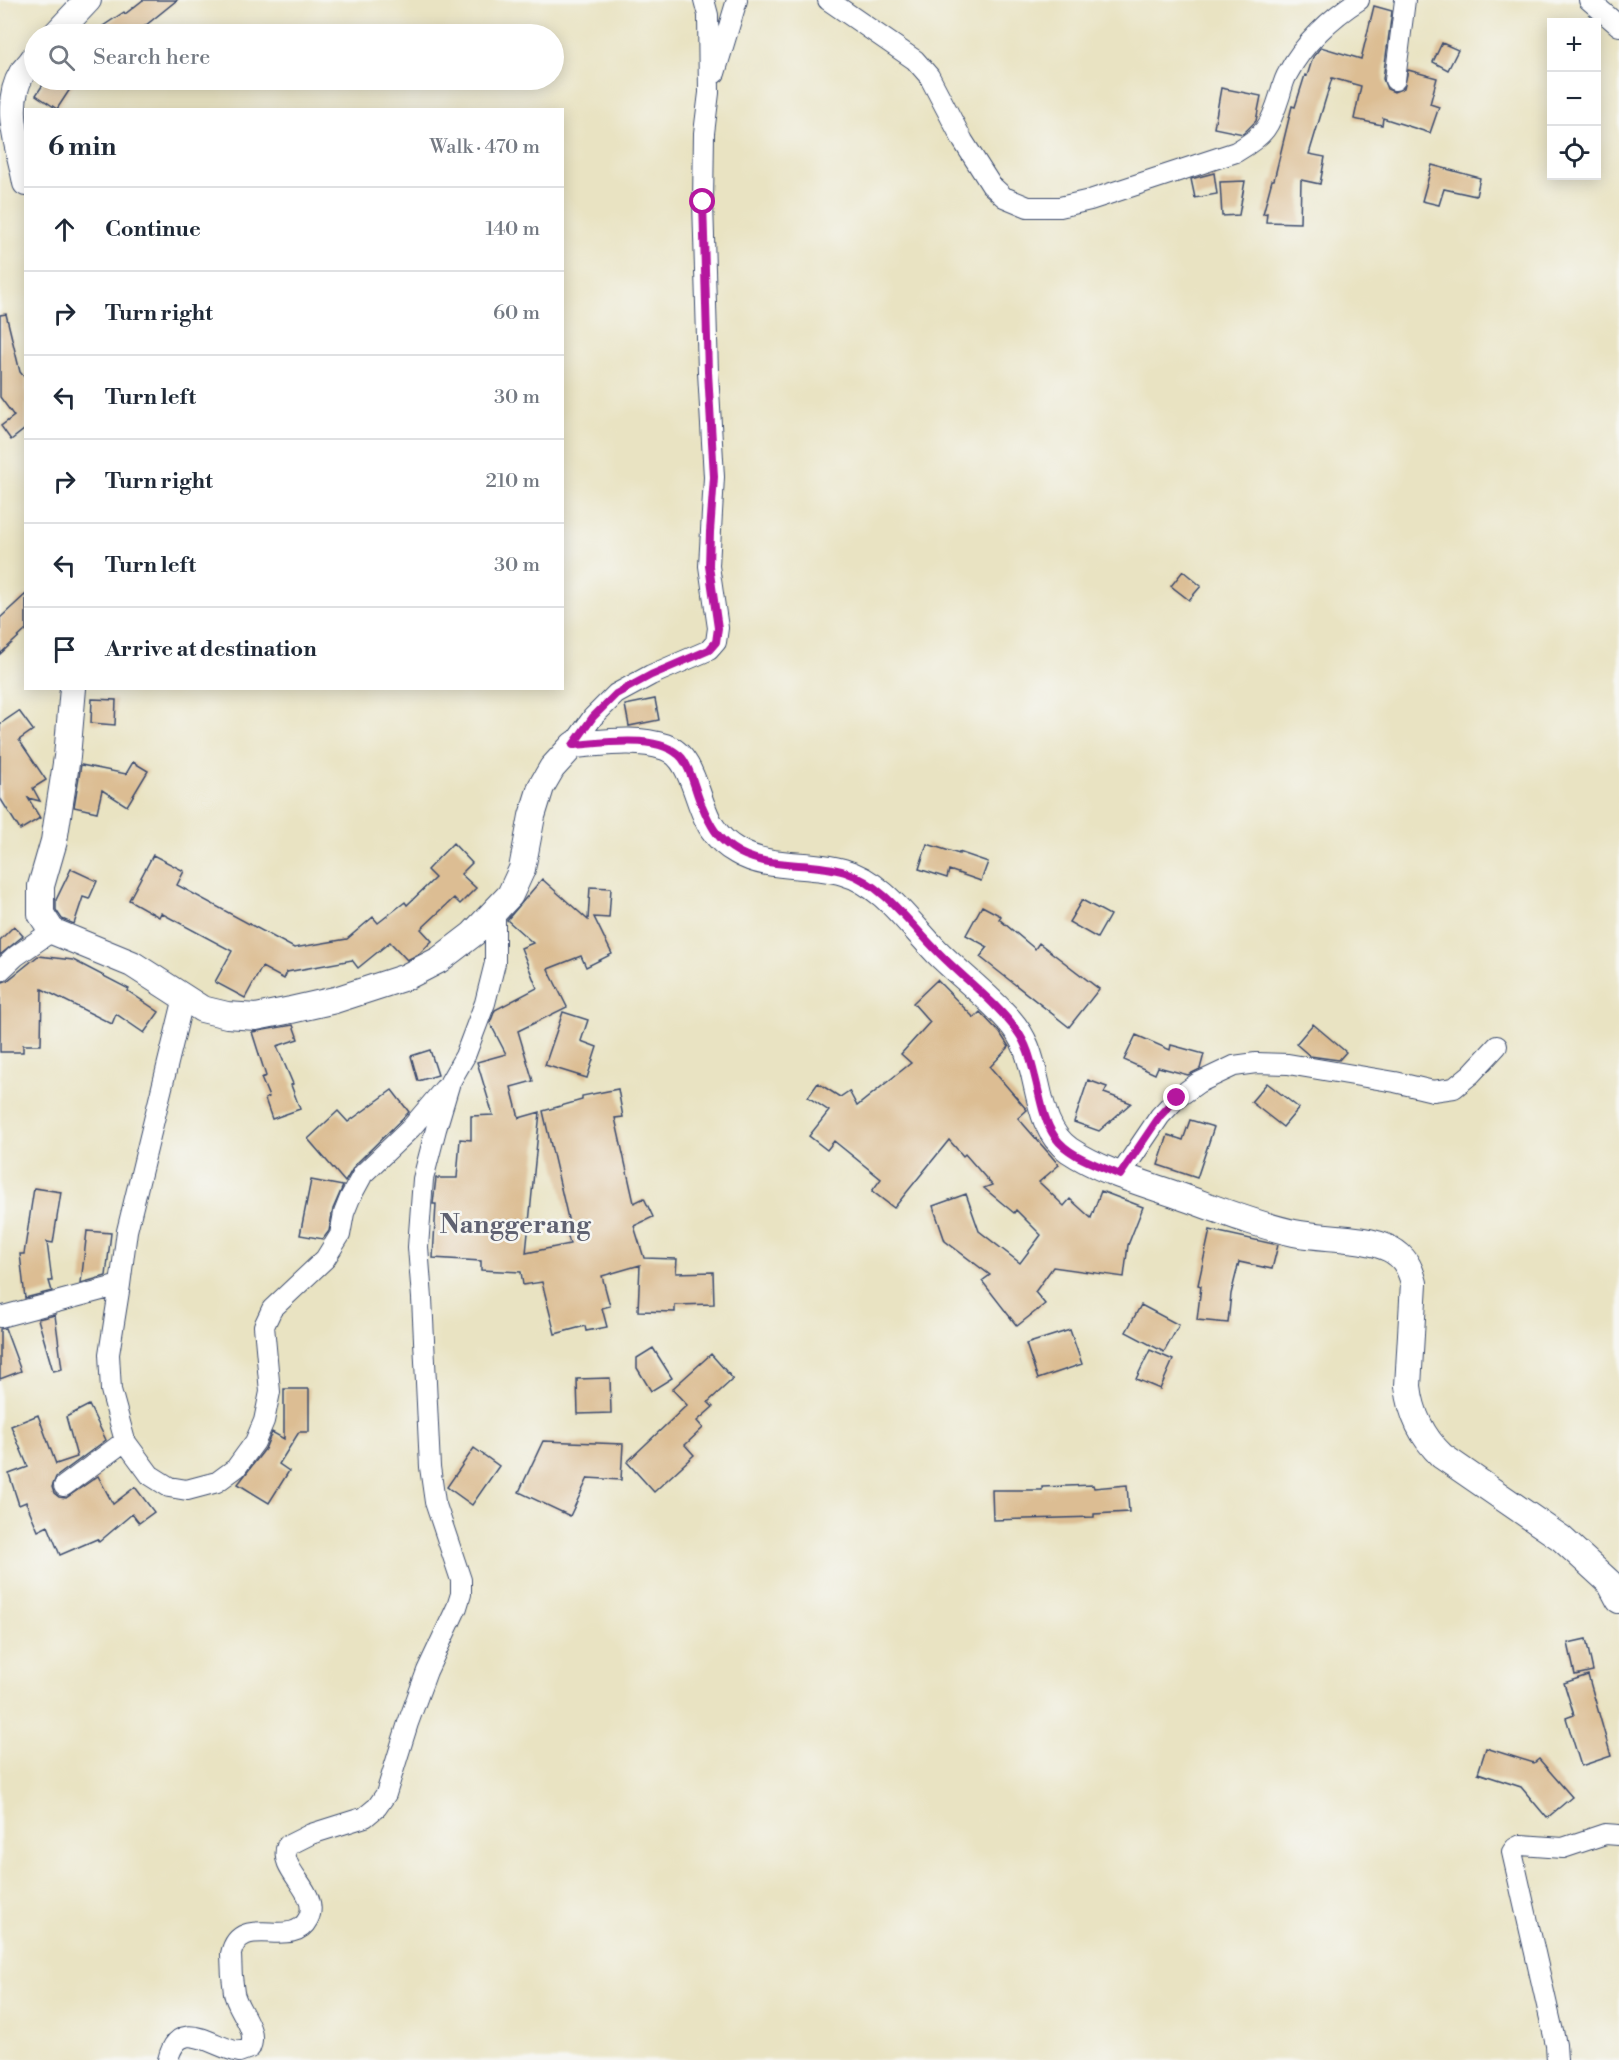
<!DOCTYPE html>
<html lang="en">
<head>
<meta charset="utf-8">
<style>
  :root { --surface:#fff; --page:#f2f2f3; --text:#1f2937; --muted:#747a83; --line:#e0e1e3 }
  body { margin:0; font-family:"Libre Bodoni",serif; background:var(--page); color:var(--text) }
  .controls { position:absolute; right:18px; top:18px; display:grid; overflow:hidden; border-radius:0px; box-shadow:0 3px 15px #0003 }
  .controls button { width:54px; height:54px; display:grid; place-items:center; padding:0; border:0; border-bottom:2px solid var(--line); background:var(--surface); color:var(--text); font:30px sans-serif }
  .stop { position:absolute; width:18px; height:18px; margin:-14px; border:4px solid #b5179e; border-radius:50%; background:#fff }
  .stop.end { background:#b5179e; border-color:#fff; box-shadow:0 2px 6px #0008 }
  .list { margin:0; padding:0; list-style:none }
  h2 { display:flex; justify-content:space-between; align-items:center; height:78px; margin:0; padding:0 24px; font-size:26px }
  h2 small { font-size:20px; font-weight:400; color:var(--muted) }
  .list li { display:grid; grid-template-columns:39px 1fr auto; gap:18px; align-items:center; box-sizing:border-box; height:84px; padding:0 24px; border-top:2px solid var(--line) }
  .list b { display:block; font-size:22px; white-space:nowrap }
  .list em { font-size:20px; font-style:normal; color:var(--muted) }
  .icon { flex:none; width:33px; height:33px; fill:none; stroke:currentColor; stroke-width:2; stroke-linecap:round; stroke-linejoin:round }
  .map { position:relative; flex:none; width:1619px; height:2060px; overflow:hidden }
  .search { position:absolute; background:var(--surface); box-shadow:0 3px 15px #0003; left:24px; top:24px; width:540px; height:66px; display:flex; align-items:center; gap:15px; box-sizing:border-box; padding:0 21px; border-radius:33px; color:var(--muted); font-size:22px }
  .panel { position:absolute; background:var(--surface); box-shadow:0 3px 15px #0003; left:24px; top:108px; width:540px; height:582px; border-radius:0px }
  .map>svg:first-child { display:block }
</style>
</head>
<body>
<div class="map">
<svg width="1619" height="2060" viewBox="0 0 1619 2060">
  <rect width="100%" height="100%" fill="#f6f6f2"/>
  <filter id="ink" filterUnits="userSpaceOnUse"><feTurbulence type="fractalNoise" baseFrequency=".0167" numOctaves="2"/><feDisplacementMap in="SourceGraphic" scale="12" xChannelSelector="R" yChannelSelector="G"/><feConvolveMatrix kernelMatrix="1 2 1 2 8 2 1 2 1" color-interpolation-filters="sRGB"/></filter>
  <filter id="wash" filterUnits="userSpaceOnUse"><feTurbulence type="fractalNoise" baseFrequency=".008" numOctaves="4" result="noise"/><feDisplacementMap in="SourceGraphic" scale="24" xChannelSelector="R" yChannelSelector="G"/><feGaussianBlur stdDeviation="1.35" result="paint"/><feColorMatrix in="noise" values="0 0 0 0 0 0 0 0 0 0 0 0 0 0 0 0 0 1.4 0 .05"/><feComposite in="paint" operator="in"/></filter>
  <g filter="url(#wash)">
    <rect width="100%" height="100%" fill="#e9e3c2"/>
    <g id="blocks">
      <!-- building -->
      <path fill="#dcbd93" d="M143,0H177L135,34H91L124,12L125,14Z
        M1374,6L1392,11L1383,79L1387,89L1394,92L1404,88L1408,70L1437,78L1430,104L1439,107L1430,133L1383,118L1382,125L1354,119L1361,86L1332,78L1309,154L1325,157L1320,184L1301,180L1300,223L1266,222L1267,213L1263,214L1272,180H1274L1292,106L1295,107L1305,75L1307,76L1313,57L1321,47L1361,59Z
        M1442,43L1458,50L1448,70L1433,62Z
        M46,80H76L57,109L36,95Z
        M1221,88L1261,96L1256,121L1243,134L1214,128Z
        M1432,165L1480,178L1476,196L1444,189L1439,205L1422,201Z
        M1214,173L1217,194L1195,198L1191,179Z
        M1245,181L1239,215L1222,216L1220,182Z
        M6,314L20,372L26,379V431L24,430L11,440L1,426L14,416L0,397V315Z
        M1183,571L1201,586L1189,600L1171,586Z
        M26,594V630L0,654V618Z
        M92,699L116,700L115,725L91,723Z
        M655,699L659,720L629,726L625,705Z
        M19,711L33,730L19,740L46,780L33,788L40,801L28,798L40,818L20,830L0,798V724Z
        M133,762L148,771L127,806L102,790L97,812L74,807L81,765L126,774Z
        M453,843L472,863L461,874L476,888L460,904L454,898L421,929L432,941L419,954L407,960L390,942L358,968L352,960L287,972L284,979L262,967L245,998L215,982L232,951L161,913L159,917L129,900L153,855L184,871L177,885L294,948L347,939L373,917L378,923L405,902L407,905L435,878L427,870Z
        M927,844L959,854V852L988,862L981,881L949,870L947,878L919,869Z
        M71,869L97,881L89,899L83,897L74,924L62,919L56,910V900Z
        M542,879L588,920L590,887L611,888L609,918L594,917L612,954L586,967L581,956L548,969L567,1007L518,1031L533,1081L511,1087L519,1118L540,1112L526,1253L570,1244L566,1229L570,1227L543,1111L582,1100V1096L618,1089L623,1117L615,1118L634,1203L644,1198L653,1217L634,1226L644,1258L677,1259L676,1273L713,1272L714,1304L675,1305V1312L638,1311L640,1265L602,1276L610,1306L602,1308L607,1327L586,1331L585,1326L555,1334L542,1282L523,1285L521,1272L481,1270V1261L433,1258L436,1204H433L436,1178H457L460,1139L471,1140V1116L493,1115L477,1062L506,1054L490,1023L495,1010L537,988L521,948L533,943L507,920Z
        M1082,900L1110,915L1097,938L1069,922Z
        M982,906L1001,916L999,919L1035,949L1039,943L1099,989L1069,1027L980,957L988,947L966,935Z
        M14,926L23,936L0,955V940Z
        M38,956L73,960L129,989L128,991L159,1012L144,1033L116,1014L112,1024L42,989L41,1045H23V1052H0V983L8,980Z
        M937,980L974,1018L980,1012L1000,1033L1009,1047L990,1067L1027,1110L1018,1118L1059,1165L1039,1182L1064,1206L1070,1199L1091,1218L1101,1191L1143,1207L1128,1245L1124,1277L1053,1267L1035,1292L1045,1304L1017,1326L982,1281L990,1275L945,1241L933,1206L966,1194L979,1231L1020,1263L1041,1235L1016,1210L1014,1213L984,1188L992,1185L965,1154L963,1156L949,1140L894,1208L872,1191L881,1179L834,1141L827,1150L809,1136L829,1111L808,1097L818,1083L840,1097L849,1091L857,1106L911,1063L901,1054L930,1022L913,1003Z
        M563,1012L588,1020L581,1041L597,1047L587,1078L545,1065Z
        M1313,1024L1346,1052L1339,1060L1310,1056L1296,1044Z
        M293,1025L298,1039L277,1046L293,1084L291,1085L300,1109L272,1119L265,1099L269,1097L261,1078L266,1076L252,1032Z
        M1136,1035L1170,1050L1171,1045L1204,1054L1200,1069L1188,1075L1158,1067L1155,1074L1124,1060Z
        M430,1050L438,1075L418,1081L411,1056Z
        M1088,1080L1107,1087L1104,1093L1131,1103L1099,1131L1074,1122Z
        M1267,1083L1299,1108L1283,1127L1251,1102Z
        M392,1090L409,1112L355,1165L345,1182L308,1139L338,1111L348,1122Z
        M1190,1120L1214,1127L1197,1178L1158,1165L1168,1135L1183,1140Z
        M311,1180L343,1186L333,1209L329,1231L323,1239L300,1235Z
        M34,1188L61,1192L53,1243L47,1242L52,1281H49L52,1291L25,1298L20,1254H24Z
        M1210,1230L1278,1245L1272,1269L1239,1262L1231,1294L1228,1323L1197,1320L1201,1286L1198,1285Z
        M87,1231L111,1233L106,1276L81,1283Z
        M1141,1305L1179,1325L1164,1352L1126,1332Z
        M55,1315L62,1369L53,1371L38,1319Z
        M5,1328L21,1371L0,1379V1329Z
        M1070,1330L1082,1364L1038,1379L1026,1344Z
        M653,1348L672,1378L651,1391L637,1368V1358Z
        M1150,1350L1173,1360L1160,1389L1136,1379Z
        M711,1354L733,1379L708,1402L713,1407L697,1421L703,1428L685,1445L694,1455L654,1492L627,1462L687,1405L672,1389Z
        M610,1378L611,1413L578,1414L577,1379Z
        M284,1389H309V1432H299L279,1464L289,1471L269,1503L238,1484L265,1449L272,1432L284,1439Z
        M89,1405L106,1440L56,1477L52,1487L54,1493L59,1497L66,1498L98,1476L113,1504L135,1487L154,1512L139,1523L132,1514L99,1542L97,1539L60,1555L48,1526L38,1531L26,1502L19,1505L9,1474L28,1467L11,1426L38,1415L56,1464L77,1457L66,1417Z
        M543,1441L623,1444L621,1480L588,1478L570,1516L519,1492Z
        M474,1448L499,1466L472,1505L447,1487Z
        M1093,1485L1094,1488L1127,1485L1129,1512L1094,1514V1517L993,1520L992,1490H1042V1487Z
        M1586,1639L1593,1671L1575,1675L1568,1643Z
        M1588,1675L1611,1756L1581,1766L1566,1718L1574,1715L1564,1683Z
        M1486,1748L1534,1763L1539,1759L1572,1797L1547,1818L1521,1787L1478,1773Z"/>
    </g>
  </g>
  <g filter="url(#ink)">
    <use href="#blocks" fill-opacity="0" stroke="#3a4a6d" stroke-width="1.5"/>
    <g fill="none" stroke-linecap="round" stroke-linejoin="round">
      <defs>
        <path id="minor" d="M828,0L915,60L929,76L963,141L991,185L1004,197L1028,207H1060L1090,200L1236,152C1265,135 1270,127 1280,95C1282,88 1284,79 1288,73C1303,44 1332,17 1359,0
          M1589,0L1619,26
          M715,73L737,0
          M1395,80L1405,0
          M573,745L593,717L616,694L651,675L709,650L716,642L718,628L709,566L714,477L708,372L703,202L704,133L709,93L708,15L704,0
          M0,971L16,956L52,931
          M184,997L127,1231L120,1285L109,1354L111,1390L125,1441L150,1475L169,1487L187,1490L217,1482L236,1468L255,1442L264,1421L270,1392L264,1326L272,1309L325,1259L340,1235L344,1213L350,1198L363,1174L411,1128L444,1089
          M1120,1175L1160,1116L1177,1098L1198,1083L1234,1066L1256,1063L1288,1064L1395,1082L1433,1091L1454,1088L1471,1074L1497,1046
          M0,1317L120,1285
          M64,1486L125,1441
          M168,2060C179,2015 212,2047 239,2052L250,2048C259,2030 237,2010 234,1993C232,1980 231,1967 231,1954C240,1911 292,1951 308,1919C322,1893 277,1870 287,1846L311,1834L365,1817L377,1807L386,1794L408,1723L427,1671L457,1607L461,1594V1580L435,1502L430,1467L422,1298L418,1247L423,1179L436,1129L450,1082L465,1056L485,1003L495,963V912
          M1557,2060L1556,2045L1512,1852L1515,1848L1521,1845L1563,1848L1605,1834L1619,1835"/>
        <path id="tertiary" d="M56,34L88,0
          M26,183C20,149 2,106 22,73C26,68 31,63 34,58
          M73,688L67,757L54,841L41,886V914L52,931L132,964L202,1009L227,1015L256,1017L291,1010L335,1000L406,977L439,960L473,934L510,895L522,869L532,816L541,787L552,768L573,745C603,743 636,737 665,747C695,757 696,806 713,829C719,838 728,846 737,851C768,870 809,862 843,872C883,883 909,924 937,952C960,975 987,995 1009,1020C1016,1028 1022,1037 1026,1047C1040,1080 1037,1128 1069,1150C1102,1172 1143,1183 1180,1196C1217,1209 1256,1225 1294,1233C1324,1239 1363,1236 1390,1249C1405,1257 1410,1268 1414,1283L1408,1386C1411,1413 1422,1437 1442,1456L1561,1538L1610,1583L1619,1600"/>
      </defs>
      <!-- minor casing -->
      <use href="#minor" stroke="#3a4a6d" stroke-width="22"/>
      <!-- tertiary casing -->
      <use href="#tertiary" stroke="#3a4a6d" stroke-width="28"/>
      <!-- minor -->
      <use href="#minor" stroke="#fff" stroke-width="20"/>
      <!-- tertiary -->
      <use href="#tertiary" stroke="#fff" stroke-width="26"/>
    </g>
  </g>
  <g fill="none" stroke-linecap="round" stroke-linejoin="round" filter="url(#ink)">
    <!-- route -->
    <path stroke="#b5179e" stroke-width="8" d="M703,202L708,372L714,477L710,532L709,566L718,628L716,642L709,650L651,675L616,694L593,717L573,745C604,743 659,733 682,758C693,772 695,793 703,808C710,824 717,838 732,848C765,871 808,860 845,872C884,885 909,923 937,951C963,978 995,1001 1017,1031C1027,1044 1031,1061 1035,1077C1040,1096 1043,1120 1055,1137C1069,1157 1099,1165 1120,1175L1160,1116L1177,1098"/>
  </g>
  <g text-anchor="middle" stroke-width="5" stroke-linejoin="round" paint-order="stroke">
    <!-- quarter labels -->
    <g font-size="26" font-weight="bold" fill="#5f6171" stroke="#f6f6f2">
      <text x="515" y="1233">Nanggerang</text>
    </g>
  </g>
</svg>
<div class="controls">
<button>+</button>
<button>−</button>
<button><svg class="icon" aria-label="locate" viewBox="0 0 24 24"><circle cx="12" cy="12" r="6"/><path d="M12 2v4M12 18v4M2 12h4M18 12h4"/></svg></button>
</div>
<div class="stop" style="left:703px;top:202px"></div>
<div class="stop end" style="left:1177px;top:1098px"></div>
<div class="search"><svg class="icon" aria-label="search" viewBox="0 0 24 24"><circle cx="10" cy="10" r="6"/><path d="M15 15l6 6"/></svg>Search here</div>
<section class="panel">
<h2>6 min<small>Walk · 470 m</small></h2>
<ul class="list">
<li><svg class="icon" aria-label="ahead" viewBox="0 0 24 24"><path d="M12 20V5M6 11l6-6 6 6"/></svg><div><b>Continue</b></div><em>140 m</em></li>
<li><svg class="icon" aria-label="right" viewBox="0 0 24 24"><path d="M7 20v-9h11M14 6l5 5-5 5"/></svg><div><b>Turn right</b></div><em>60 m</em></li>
<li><svg class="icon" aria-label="left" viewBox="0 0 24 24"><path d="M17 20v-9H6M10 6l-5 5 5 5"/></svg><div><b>Turn left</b></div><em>30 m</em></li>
<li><svg class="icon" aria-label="right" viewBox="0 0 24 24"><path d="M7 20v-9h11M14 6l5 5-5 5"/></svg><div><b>Turn right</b></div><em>210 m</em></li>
<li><svg class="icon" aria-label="left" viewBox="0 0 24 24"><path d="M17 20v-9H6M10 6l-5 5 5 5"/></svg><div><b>Turn left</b></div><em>30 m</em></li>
<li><svg class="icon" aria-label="arrive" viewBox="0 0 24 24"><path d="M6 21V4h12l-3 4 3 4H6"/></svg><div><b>Arrive at destination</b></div></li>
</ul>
</section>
</div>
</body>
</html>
